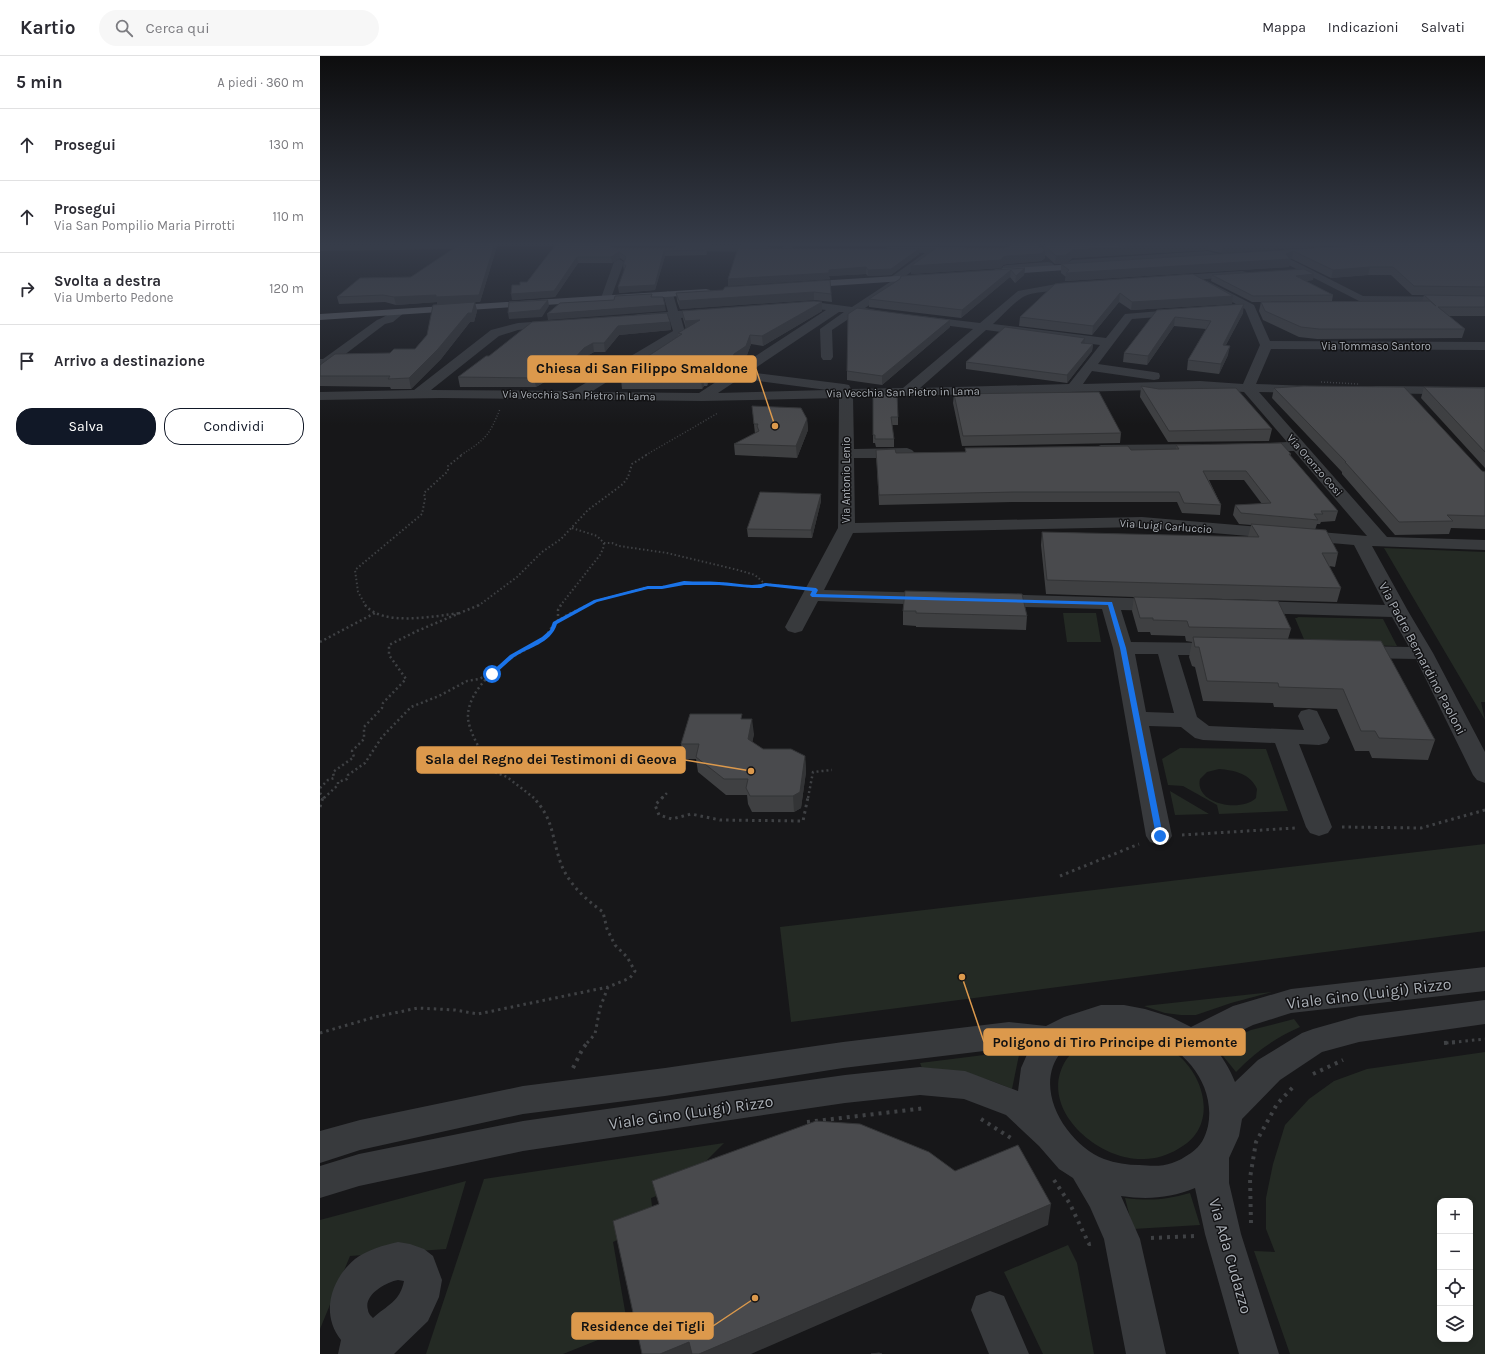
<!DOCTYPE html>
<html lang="it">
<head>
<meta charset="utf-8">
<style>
  :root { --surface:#fff; --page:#f7f7f7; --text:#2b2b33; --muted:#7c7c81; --line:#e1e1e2; --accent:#111827 }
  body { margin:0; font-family:Karla,sans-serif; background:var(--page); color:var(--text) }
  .controls { position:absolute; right:12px; bottom:12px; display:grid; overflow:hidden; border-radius:8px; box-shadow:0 2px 6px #0003 }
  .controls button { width:36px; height:36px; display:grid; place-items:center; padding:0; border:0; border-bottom:1px solid var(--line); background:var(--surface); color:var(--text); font:20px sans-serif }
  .stop { position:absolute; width:12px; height:12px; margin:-9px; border:3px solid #1a73e8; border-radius:50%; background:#fff }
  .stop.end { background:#1a73e8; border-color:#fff; box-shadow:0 1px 4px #0008 }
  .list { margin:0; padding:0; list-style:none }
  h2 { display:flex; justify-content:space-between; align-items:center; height:52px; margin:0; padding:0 16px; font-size:17px }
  h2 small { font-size:13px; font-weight:400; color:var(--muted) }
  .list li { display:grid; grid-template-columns:26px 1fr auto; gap:12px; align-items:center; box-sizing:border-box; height:72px; padding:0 16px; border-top:1px solid var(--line) }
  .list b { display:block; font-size:15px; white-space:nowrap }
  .list p { margin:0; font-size:13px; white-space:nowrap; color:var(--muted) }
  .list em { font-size:13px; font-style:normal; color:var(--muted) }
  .actions { display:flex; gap:8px; padding:12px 16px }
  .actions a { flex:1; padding:9px 0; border:1px solid var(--accent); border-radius:16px; text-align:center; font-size:14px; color:var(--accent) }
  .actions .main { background:var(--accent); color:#fff }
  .icon { flex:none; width:22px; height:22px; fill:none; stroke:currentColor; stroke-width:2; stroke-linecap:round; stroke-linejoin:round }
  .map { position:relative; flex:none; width:1165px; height:1298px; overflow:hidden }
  header { display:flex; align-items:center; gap:24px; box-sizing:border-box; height:56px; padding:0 20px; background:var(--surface); border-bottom:1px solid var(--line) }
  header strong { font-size:19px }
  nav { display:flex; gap:22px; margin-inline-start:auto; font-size:14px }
  .search { width:280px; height:36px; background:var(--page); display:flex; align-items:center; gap:10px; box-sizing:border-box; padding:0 14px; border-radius:22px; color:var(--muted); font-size:15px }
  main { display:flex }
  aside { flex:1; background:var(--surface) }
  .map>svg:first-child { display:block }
</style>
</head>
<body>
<header>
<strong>Kartio</strong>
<div class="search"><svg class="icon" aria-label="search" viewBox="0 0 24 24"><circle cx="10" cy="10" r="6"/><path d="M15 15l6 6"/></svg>Cerca qui</div>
<nav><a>Mappa</a><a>Indicazioni</a><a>Salvati</a></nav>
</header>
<main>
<aside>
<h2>5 min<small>A piedi · 360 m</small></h2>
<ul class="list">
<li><svg class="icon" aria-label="ahead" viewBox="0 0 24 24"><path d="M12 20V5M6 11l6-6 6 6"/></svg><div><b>Prosegui</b></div><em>130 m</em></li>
<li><svg class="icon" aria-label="ahead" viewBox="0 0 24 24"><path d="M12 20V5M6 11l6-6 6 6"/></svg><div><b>Prosegui</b><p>Via San Pompilio Maria Pirrotti</p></div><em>110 m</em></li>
<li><svg class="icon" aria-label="right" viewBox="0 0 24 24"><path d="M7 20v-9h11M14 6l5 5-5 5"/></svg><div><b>Svolta a destra</b><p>Via Umberto Pedone</p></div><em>120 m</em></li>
<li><svg class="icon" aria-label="arrive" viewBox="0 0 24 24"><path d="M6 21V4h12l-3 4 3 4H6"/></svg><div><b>Arrivo a destinazione</b></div></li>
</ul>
<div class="actions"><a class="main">Salva</a><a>Condividi</a></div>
</aside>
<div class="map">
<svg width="1165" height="1298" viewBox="0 0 1165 1298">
  <rect width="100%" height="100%" fill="#171719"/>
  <!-- green -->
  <path fill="#242a24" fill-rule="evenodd" d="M1064,492L1165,496V646H1161L1165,664Z
    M743,557H776L781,586H747Z
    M977,561L1063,563L1077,590L986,588L975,562H978Z
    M860,692L946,693L968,755L899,758L897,749L863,730L848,729L842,703ZM899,713C914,714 931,718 937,733L936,742C921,757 874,748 880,723L887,716Z
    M850,735L889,758L855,759Z
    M1165,788V875L471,966L460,871Z
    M952,936L911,947L876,959H861L845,957L824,950Z
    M974,963L980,971C955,982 935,996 916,1016L895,990L931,974Z
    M788,978C812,978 834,981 854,996C886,1019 899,1072 858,1093C848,1099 836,1103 824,1103C778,1105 716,1052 746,1004C752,996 759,988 768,984C774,981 782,980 788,978Z
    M1165,996V1298H970L934,1195L955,1196L946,1173V1142L953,1108L965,1069L989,1043L1014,1025L1047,1013ZM1120,1145H1150V1283H1120Z
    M672,998L699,999L692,1033C663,1020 634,1013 602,1012L600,1007Z
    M404,1087L360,1131L331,1142L333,1158L323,1172L293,1186L308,1272L243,1298H106L164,1123Z
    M146,1125L126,1193L30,1200L0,1273V1164Z
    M870,1137L880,1169L813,1173L805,1142C830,1145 845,1144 870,1137Z
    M748,1189L757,1207L774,1298H723L684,1216Z"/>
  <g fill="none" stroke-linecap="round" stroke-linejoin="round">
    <!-- path-far4 -->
    <path stroke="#3f4144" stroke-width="1.5" stroke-dasharray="1 2" stroke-linecap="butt" d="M1001,326L1039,328
      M141,399C166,383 169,380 180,353
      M326,399L398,357"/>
    <!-- path-far3 -->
    <path stroke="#3f4144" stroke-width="2" stroke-dasharray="1.5 2.5" stroke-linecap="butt" d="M252,472L277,480L284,487H292L299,490L347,497L418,514L435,519L445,528
      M46,550L38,536L35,514L102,458L105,443L104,437L128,415V410L143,398
      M158,550L197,521L222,496L241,483L268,454L303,428L308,421L312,408L328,398
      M240,550L280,499L283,493L284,487
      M266,550L275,545L327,531H342L364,527H399L433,531L445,528L473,531"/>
    <!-- path-far2 -->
    <path stroke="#3f4144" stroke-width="2.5" stroke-dasharray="2 3" stroke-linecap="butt" d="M45,549C63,571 115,560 140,557
      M238,565V554L241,549
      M0,586L55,557
      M0,732L8,724L14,722L13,716L34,701L32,695L44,683V671L62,652L63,647L86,623L69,599V589L97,575L159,549
      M0,737L4,742
      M4,742L18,729V726L27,723L28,719L45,707L62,681L91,651L119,640L147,625L159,623L170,618
      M214,742L187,721L172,715C165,701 147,675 148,659C149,635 175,612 194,600C202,595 212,591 220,585C229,579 230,571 236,567C244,559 258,554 268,549
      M342,742L347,737
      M488,742L493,716L512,714"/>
    <!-- path-far1 -->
    <path stroke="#3f4144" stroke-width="3" stroke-dasharray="2.5 4" stroke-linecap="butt" d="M343,741L335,749L339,759L352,763L371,758L400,764L483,765L488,741
      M0,751L3,741
      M1022,771L1101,772L1165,754
      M862,779L975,772
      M740,820L819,788
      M0,977L55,961L98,952L135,954L158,958L288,931L310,922L315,915L307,901L295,889L287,873L283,856C264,842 246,826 239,802C231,776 233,763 213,741
      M267,987L275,978L280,952L288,931
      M1126,987L1165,983"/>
    <!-- path -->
    <path stroke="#3f4144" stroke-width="4" stroke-dasharray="3 5" stroke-linecap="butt" d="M1124,987L1137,986
      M253,1012L263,992L268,986
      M993,1018L1023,1004
      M661,1063L694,1084
      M487,1066L606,1052
      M734,1124L750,1148L769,1188L775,1187
      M931,1167L930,1122L936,1086L957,1048L975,1029
      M831,1182L874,1180"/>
    <!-- minor -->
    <path fill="#383a3d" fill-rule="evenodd" d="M466,187H476L469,195L466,196L461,193Z
      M1042,187H1068C1063,192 1047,192 1042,187Z
      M141,188L144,189L146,191L144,193L0,195V189Z
      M356,190H448L453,193L448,196L353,195L351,193Z
      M568,191H644L649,194L644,197H617L580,224L579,229L545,252L567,256L569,258L567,260L563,261L536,258L512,274L513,301L511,304H503L501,301L500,273L524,256H519L398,337L507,334L430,324L428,321L430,318L435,317L524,328L529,329L531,333L583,332L653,273L601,266L597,265L595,263L597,261L601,260L660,267L698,235L742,227L760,226L765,229C760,235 716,234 705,240C696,244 681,261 673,268L786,282L805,258L864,253L870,256L864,259L812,263L778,308L834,316L839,317L840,320L839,323L834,324L772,315L763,328L880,325L923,328L940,289L925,253L883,230L882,228L883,226L887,225L934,249L950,285L1165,286V294L951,293L936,328L989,330L991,333L989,336L984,337L939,336L1067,481L1165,484V494L1052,490L1088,555L1113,597L1165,696V727L1157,724L1153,719L1096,603L1039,602L1032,600L1029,596L1032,592L1039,590L1089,591L1072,561L931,557L924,555L921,551L924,547L931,545L1065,549L1034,489L822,471L533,477L504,534L613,537L620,539L623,543L620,547L613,549L498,545L482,575L475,577L468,575L465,571L518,472L519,342L382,345L122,342L0,344V336L94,334L171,274L198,267L239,264L243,265L245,267L243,269L198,274L179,280L111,334L252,335L353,275L349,262L319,264L315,263L313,261L315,259L319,258L348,256L343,238L348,235L353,238L358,255L392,253L398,256L392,259L361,262L365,276L363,278L271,336L379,337L506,254C497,253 471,255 466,250L468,248L494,246L532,251L570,226L571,221L605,197L565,196L563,194ZM666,274L780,289L749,328L600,332ZM880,333L924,336L967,386L930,388L928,391L930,394L935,395H974L1047,480L822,461L535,467L534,402H587L592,400L595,397L592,394L587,392L534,393L533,341Z
      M888,195L902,199L904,201L899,204L888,201L759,209L760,211L759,213H751L747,207L752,204Z
      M954,195L1043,240L1165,241V247L1041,246L951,200L949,198Z
      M299,203L304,206L291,242L286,245L282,244L281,242L294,206Z
      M728,206L732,207L737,212L736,214L732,215L726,212L691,215L686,218L681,215L683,210L687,209Z
      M922,215L926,216L927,218L926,220L848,226L843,223L848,220Z
      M79,253L85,256L73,266L65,268L11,309L0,311V303H3L57,264C66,261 71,255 79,253Z
      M1056,330L1165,331V339L1051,337L1049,334L1051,331Z
      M885,388L890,389L892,392L890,395L781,399L776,397L773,394L776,391L781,389Z
      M673,538L843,543L850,545L853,549L850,553L843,555L801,554L811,586L900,587L907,589L910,593L907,597L900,599H858L877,661L889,670L984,674L978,660L981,655L989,653L997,655L1010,682L1007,687L999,689L979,688L1012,771L1008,777L999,780L990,777L986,771L955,687L883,684L875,682L861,671L829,670L852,780L848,786L839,789L830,786L826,780L793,592L782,553L673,550L666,548L663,544L666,540ZM815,598H838L854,657L826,656Z
      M1165,911V935L971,957L933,969L892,989C902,1000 910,1013 915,1026L938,1004L982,977L993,973L1039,960L1165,944V968L1039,986L1002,996L960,1024L922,1063L919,1080L909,1102V1127L921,1178L959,1298H919L885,1178L875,1132C850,1142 828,1144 801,1140L820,1183L846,1298H806L784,1183L770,1151L753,1122L739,1113L719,1090L686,1059L644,1043L600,1039L525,1047L203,1095L39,1130L0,1142V1110L39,1098L203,1065L525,1019L600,1011L645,1015L698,1035L701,1012L709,994L689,992L523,1012L345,1040L203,1058L40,1094L0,1107V1075L40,1064L203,1030L345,1012L523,986L689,966L726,970L744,961L781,949H804L825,953L851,961L871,971L913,950L971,933ZM781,973C797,974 814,973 829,979C865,993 896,1029 888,1070C885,1082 881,1090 871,1097C852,1110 842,1111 819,1109C808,1109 795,1107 784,1103C746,1088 711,1031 742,995C751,983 767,978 781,973Z
      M78,1186L90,1188L104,1193L113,1200L122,1224L119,1241L108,1265L74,1298H18L21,1284C0,1258 11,1223 35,1203C47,1194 64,1189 78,1186ZM78,1224L84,1225C80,1246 67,1249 53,1262C51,1260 48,1257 48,1254C43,1239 66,1226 78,1224Z
      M670,1235L684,1240L709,1298H669L651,1254L656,1240Z"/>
    <!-- major -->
    <path fill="#55575c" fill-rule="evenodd" d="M771,207L775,208L776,210L775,212L676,219L671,216L676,213Z
      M609,218L613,219L614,221L613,223L480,232L475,229L480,226Z
      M386,233L390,234L391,236L390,238L0,264V258Z"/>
  </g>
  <!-- wall -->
  <path fill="#3f4042" d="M143,187H178L160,246H155L157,255L154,266H150L121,303L91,333H71L70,331L0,330V309L70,297L95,293L107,279L117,249V246L76,249L65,246L19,248L17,241L91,221L144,187Z
    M237,187H392L391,190H291L294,192H386L387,198L386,199L345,200L335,234L299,237L304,215L303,209L304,205L300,202L292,207H258L235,241L192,244L200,229L207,226Z
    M421,187H618L611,190H421Z
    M619,187H685L683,190H623Z
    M750,187H1042L1041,188L901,197L888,194L752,202L746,208H735L725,199V202L721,205L687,208L683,209L681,212L591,218L685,192L723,193L724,189Z
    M1073,187H1165V240L1092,239L1071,219H1048L1011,222L972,203H970L969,211L745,225L746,221L741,217V208Z
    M599,198L571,219L548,220L546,218L509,220L510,223L408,230Z
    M705,212L704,219L695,227L690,221L641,262L549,251V243L580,223Z
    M892,219L993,224L986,225L1013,239L1012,245L932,246L891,225Z
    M510,224L512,246L494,244L360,253L357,245L356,237L403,234Z
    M735,228L913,240L912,248L811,254L799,246L772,279L699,270L700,261Z
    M1104,239L1165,240V260H1129L1145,273L1142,282L997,283L979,281L943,264L939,255L941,246L1102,245Z
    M502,246V255L443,290L431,288L427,299L415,307L413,313H403L400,321L390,322L387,330H384L382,333H302L301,323L358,280V277L366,273L363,263L362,255Z
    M837,254L923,257L906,289L908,299L899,318L867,314L868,304L886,273L854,270L827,309L803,306L804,297Z
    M350,266L351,274L299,279L285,296H274L265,301L254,314L243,315L216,331H140L138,321L169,300Z
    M630,271L562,329L527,324V315Z
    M765,282L764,287L773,288L772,295L747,327L646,313V306Z
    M821,330L952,373L949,385L848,386L820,341Z
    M1104,331L1165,332V412L1101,342Z
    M954,332L1165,416V473L1131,472L1129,478L1075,479L1022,418V416L952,342Z
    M553,338L578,361V369H572L574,383V391H556L555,387H553Z
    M634,338L801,377L800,387L642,390L633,347Z
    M432,350L487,363L488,374L477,402L415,399L414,388L435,378Z
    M856,389L971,398L970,400L1018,455L1015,465L1001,466L1000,468H997L995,474L1018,497L1015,511L1009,510L1021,532L1017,546L865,542L971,573L968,583L1115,684L1108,704L1052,702L1049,695H1035L1017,653L954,651L953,647L883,645L875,611L872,610L869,601L872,586L866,585L865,580L831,579L830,576H818L812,555L814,541L726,538L721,489L722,476L928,481L931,469L919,468L913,459L915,449L942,448L924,424H889L901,449L900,459L862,457L857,446H692L559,449L556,394L576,397L645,396V392L811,394L856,393Z
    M501,438V445L492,482L428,481L427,473Z
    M585,535L707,560L706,574L596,571V570L583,569V555Z
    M423,663L434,678L432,686L443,693L485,700L486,716L481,752L474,756H432L428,748L427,739H406L378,716L376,703H364L361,688Z"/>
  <!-- shaded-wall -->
  <path fill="#333436" d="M175,187H178L160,246H155L157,255L154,266H150L121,303L91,333L89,322L118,293L117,249V246L76,249L74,241L116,239Z
    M288,187H292V190L289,192Z
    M611,187H618L611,190Z
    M869,187H889L888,194L752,202L746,208H735L736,200L753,194Z
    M940,187H1042L1041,188L901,197L903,189Z
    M599,193V198L571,219L548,220V214Z
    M725,194V202L721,205L687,208L683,209L681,212L591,218V210L683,201Z
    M344,195L345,200L335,234L299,237L298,231Z
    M973,195L972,203H970L969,211L745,225L746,217L966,198Z
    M299,196L300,202L292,207L291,201Z
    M257,201L258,207L235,241L192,244L191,238Z
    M546,211V218L509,220L510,223L408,230V223L509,214Z
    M1050,211L1048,219L1011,222L1013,214Z
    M705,212L704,219L695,227L696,220Z
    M691,214L690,221L641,262L642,254Z
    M994,218L993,224L975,226L976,220Z
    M494,236V244L360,253L359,245Z
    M800,237L799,246L772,279L773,270Z
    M913,240L912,248L811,254L812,246Z
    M228,244L229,250L222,261L189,263L188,257Z
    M502,246V255L443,290L442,280Z
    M924,248L923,257L901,298L903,289Z
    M345,249L346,255L228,264L227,258Z
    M855,261L854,270L827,309L828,300Z
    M380,264L366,274L365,265Z
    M630,264V271L562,329V320Z
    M350,266L351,274L299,279L285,296L284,287L298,270Z
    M430,279L431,288L427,299L415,307L413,313L412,304L414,298Z
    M765,282L764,288L761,287Z
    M273,287L274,296L265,301L254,314L252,305L264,292Z
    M773,288L772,295L747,327V319Z
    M910,290L908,299L899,318L901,308Z
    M402,304L403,313L400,321L399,312Z
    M242,306L243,315L216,331L214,322Z
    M389,312L390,322L387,330L386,320Z
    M383,320L384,330L382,333L381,323Z
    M487,363L488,374L477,402L476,390Z
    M501,438V445L492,482L491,474Z
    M432,663L434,678L430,699L428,683Z
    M485,700L486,716L481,752L474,756L473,740Z
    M731,1148L728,1169L431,1298H379Z
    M369,1286L372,1298H340Z"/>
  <!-- building -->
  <path fill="#494a4d" stroke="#333436" d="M144,187H175L159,239L116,241V239L74,241L63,239L17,241L40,222L91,221L140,188Z
    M237,187H288V189L294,192H386L385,194L344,195L335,229L298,231L306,209H303L306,201L299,196L291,201H257L234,235L191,238L192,229H200V226H207Z
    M692,187H715L725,194L721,198L687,200L683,201L681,204L591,210L616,192H685L691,189Z
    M750,187H869L753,194L746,199L736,200L724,189Z
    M894,187H940L903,189Z
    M1073,187H1165V231L1094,230L1073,211H1050L1013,214L973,195L966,198L970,203L746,217L749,214L741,208Z
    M418,192L599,193L571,213L548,214L546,211L509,214V217L408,223Z
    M705,212L696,220L691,214L642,254L549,243L580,223L581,220Z
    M984,213L994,218L976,220L1013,239L933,240L892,219Z
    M873,218L913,240L812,246L800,237L773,270L700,261L735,228L743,227Z
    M510,224L511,238L494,236L359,245L356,237L403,234L405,231Z
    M332,238L331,241H343L345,249L227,258L240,247L294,244L295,240Z
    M1104,239L1165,240V251H1118L1145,273H999L981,271L945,255L941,246L1110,245L1116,250Z
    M228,244L220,254L188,257L189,246Z
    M494,245L502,246L442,280L430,279L426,290L414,298L412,304H402L399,312H389L386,320H383L381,323H301L315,306H319L362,278L358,277L380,264L365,265L362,255Z
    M155,246L152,257H148L118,293L89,322L68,323L70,320H0V309L15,298L70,297L74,293H95L107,279L113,249Z
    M924,248L903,289L910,290L901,308L868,304L891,265L855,261L828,300L804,297L837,254Z
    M537,252L630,264L562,320L527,315L528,258Z
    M347,257L350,266L298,270L284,287H273L264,292L252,305L242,306L214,322L138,321L166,300H169L212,266Z
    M685,271L765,282L761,287L773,288L747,319L646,306Z
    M821,330L839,333L916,332L952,373L849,375Z
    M984,330L1084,331L1162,415L1165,416V460L1127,459L1133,465L1079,466L1025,406H1026L954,332Z
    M1104,331L1165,332V396Z
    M773,336H779L801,377L643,380L634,338Z
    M553,338H577L578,361H571L574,383H555V379H553Z
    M432,350L481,352L487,363L476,390L414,388L439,375L437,370L438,368H434Z
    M961,387L971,398H969L1018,455H1001L1003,458H994L998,464L921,457L915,449L951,447L926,415H883L901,449L864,447L859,436H693L559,439L556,394L575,393L576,397L646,396L645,392L808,390L811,394L859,393L856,389Z
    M440,436L501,438L491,474L427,473Z
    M931,468L1006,474L1018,497H1002L1021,532L727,524L722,476L939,481Z
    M585,535L702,538L707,560L596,557V555H583Z
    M814,541L958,545L971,573L869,571L867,565L833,564V562H820Z
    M873,581L1061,585L1115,684L1059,682L1055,675H1041L1023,633L959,631L958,627L887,625L879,591H875Z
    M370,658H422L421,663H432L428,683L443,693H471L485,700L480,736L473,740H430L426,732L428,723H404L376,701L379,688H361Z
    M496,1065L540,1068L609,1096L635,1115L698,1089L731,1148L379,1298H372L369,1286L340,1298H322L293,1165L339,1148L332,1125Z
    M559,1297L562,1298H551Z"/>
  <!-- sky -->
  <linearGradient id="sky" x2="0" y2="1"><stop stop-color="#0d0d0e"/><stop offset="0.51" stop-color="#363c49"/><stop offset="1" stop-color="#363c49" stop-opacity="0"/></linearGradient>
  <rect width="1165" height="369" fill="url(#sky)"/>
  <!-- route -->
  <path fill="#1a73e8" d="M364,525C376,526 387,525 399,526C414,526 431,532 445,527L496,532L498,534L496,538L792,546L806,592L843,780L840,782L836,780L800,592L788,549L492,541L490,539L492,535L446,530L441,532H433L399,529H364L342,533H328L277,546L237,568C231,588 208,591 193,602C187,607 181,613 174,619L169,618L190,599L222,581L230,574L233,566L274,544L328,530H342Z"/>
  <g text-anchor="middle" stroke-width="3" stroke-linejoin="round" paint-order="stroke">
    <!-- far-street labels -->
    <g font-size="11" fill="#abb0b7" stroke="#121214">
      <text x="1056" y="294">Via Tommaso Santoro</text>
      <text transform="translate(583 336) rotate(-1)" y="4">Via Vecchia San Pietro in Lama</text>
      <text transform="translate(259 339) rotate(1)" y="4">Via Vecchia San Pietro in Lama</text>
      <text transform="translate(995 409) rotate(49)" y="4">Via Oronzo Cosi</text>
      <text transform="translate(526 424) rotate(-90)" y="4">Via Antonio Lenio</text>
      <text transform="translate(846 470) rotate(4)" y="4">Via Luigi Carluccio</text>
    </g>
    <!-- street labels -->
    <g font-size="13" fill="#abb0b7" stroke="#121214">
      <text transform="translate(1103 602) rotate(62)" y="5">Via Padre Bernardino Paoloni</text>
    </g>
    <!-- near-street labels -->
    <g font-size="16" fill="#abb0b7" stroke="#121214">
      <text transform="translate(1049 937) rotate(-7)" y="6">Viale Gino (Luigi) Rizzo</text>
      <text transform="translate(371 1056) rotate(-8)" y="6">Viale Gino (Luigi) Rizzo</text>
      <text transform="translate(911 1200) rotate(74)" y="6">Via Ada Cudazzo</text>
    </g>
  </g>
  <!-- callouts -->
  <path fill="none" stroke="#dc994c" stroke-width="1.5" d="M455 370L436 313M431 715L365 704M642 921L664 986M435 1242L393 1270"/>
  <g fill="#dc994c" stroke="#121214" stroke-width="1.5">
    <circle cx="455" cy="370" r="4"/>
    <circle cx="431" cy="715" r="4"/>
    <circle cx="642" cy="921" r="4"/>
    <circle cx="435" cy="1242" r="4"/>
  </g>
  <g fill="#dc994c" stroke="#dc994c" stroke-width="1.5">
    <rect x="208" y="300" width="228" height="26" rx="4"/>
    <rect x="97" y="691" width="268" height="26" rx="4"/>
    <rect x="664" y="973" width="261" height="26" rx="4"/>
    <rect x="252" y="1257" width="141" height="26" rx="4"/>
  </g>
  <g font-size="14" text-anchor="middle" font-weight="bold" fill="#111">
    <text x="322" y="317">Chiesa di San Filippo Smaldone</text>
    <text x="231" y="708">Sala del Regno dei Testimoni di Geova</text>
    <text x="795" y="991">Poligono di Tiro Principe di Piemonte</text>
    <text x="323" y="1275">Residence dei Tigli</text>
  </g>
</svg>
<div class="controls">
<button>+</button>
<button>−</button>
<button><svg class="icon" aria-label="locate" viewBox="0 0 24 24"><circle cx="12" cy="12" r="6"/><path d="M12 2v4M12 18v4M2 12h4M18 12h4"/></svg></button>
<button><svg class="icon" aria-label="layers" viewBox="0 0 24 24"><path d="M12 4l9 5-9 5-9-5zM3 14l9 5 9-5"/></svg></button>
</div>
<div class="stop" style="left:172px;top:618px"></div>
<div class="stop end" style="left:840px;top:780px"></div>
</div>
</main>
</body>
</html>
